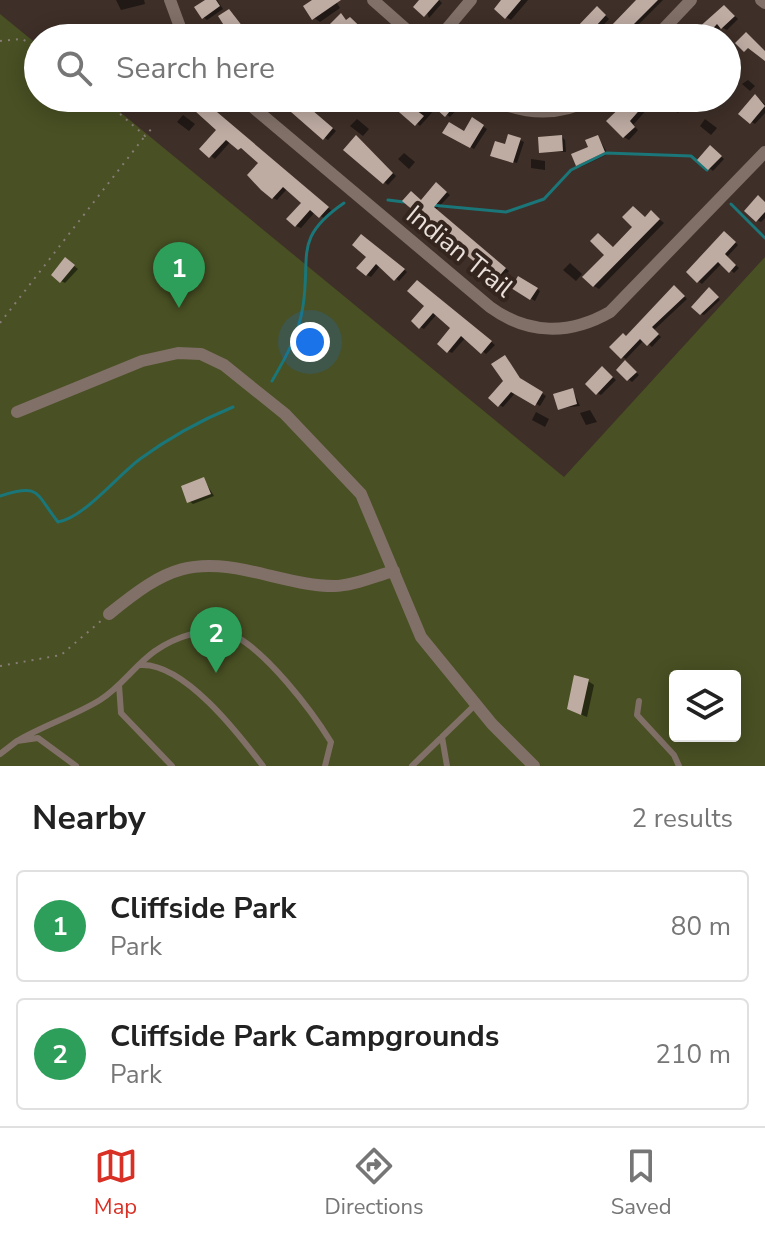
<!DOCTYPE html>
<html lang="en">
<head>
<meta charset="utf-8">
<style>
  :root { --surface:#fff; --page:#f6f6f6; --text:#222; --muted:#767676; --line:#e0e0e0; --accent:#d93025 }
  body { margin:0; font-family:"Nunito Sans",sans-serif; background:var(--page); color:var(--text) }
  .controls { position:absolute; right:24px; bottom:24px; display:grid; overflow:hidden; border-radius:8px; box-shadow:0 4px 20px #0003 }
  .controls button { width:72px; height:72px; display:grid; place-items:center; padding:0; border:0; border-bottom:2px solid var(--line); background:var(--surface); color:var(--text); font:40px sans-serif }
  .you { position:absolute; left:310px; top:342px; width:28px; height:28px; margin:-20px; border:6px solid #fff; border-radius:50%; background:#1a73e8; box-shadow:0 0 0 12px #1a73e833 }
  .badge { display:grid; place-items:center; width:52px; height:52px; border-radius:50%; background:var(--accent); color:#fff; font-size:26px; font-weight:700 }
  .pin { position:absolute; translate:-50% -66px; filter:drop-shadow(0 2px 4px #0008) }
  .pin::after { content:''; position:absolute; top:42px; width:28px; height:24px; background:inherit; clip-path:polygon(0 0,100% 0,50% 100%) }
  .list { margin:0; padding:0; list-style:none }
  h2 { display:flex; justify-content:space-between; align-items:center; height:104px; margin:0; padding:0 32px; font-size:34px }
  h2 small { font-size:26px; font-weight:400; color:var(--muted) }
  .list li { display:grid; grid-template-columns:52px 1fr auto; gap:24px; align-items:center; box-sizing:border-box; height:112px; margin:0 16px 16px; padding:0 16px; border:2px solid var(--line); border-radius:8px }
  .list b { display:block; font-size:30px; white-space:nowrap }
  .list p { margin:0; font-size:26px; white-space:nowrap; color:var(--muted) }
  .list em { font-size:26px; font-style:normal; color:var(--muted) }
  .icon { flex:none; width:44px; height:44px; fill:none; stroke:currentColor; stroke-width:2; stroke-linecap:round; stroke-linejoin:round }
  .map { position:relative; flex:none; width:765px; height:766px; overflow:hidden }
  .search { position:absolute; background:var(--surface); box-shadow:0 4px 20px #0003; left:24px; right:24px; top:24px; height:88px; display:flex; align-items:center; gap:20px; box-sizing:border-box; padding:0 28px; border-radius:44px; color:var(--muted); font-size:30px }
  .sheet { height:360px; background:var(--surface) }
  nav { display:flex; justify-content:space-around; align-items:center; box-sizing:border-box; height:112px; border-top:2px solid var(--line); background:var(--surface); font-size:22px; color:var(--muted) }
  nav a { display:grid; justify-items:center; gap:4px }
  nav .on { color:var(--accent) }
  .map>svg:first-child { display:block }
</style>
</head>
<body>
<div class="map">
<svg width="765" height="766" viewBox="0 0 765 766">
  <rect width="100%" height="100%" fill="#3e2f28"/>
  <!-- green -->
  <path fill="#495023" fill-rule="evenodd" d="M0,14L38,45V98H103L564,477L765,257V766H0ZM675,676H735V736H675Z"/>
  <!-- shadow -->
  <path fill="#0007" d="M116,0H144L145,4L121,10Z
    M208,0H217L223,9L207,20L203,17Z
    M316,0H335L340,8L320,22L314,18Z
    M422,0H439L442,3L429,18Z
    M504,0H528L511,20L506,17Z
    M638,0H663L625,38L621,36Z
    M729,10L738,19L727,30L721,27L711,38H689Z
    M601,11L609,19L591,38L587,35Z
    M233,14L249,35L246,38H234L221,16Z
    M341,15L348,22L354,21L374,38H356L348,30L340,38H325Z
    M482,27L494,36L493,38H472Z
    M149,30L155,38H130V37Z
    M118,31L124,38H111L109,35Z
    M748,80L755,86L750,91L742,84Z
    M278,98H297L336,131L328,140L325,138Z
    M403,98H446L458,108L450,117L437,107L420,126L395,106Z
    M631,98H657L633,125L638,130L629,140L624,137Z
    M660,98H673L682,107L678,113Z
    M759,99L765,104V113L755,124L752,122Z
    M209,106L332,211L325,219L315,212L301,228L296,226L289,219L303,203L287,189L277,200L273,198L261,163L231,141L215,159L211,156L219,130Z
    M183,115L195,124L189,131L177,122Z
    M357,119L369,129L363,136L350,126Z
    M705,119L717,128L711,135L700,126Z
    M473,120L487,129L474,149L445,132L465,133Z
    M357,137L396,176L388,185L346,150Z
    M562,137L565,140L566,152L541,151Z
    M598,137L608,154L581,167L578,164Z
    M520,140L524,142L517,163L496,157L506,146Z
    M714,150L724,159L713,171L699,159Z
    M404,153L415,162L409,169L398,159Z
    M531,159L545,161V170L531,168Z
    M440,187L450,195L436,210L509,271L501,280L422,202Z
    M765,202V218L761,222L757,220Z
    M652,213L664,223L599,289L594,286L607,255L599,235L614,248Z
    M728,236L738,245L727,257L739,268L734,273L722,263L702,284L698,281Z
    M366,238L407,272L399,281L380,266L371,277L367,275Z
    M69,262L78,269L65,283L61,281Z
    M570,263L582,274L576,281L563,270Z
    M519,278L540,291L535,301L513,287Z
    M422,285L495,345L486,354L466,337L452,353L448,351L453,328L437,314L424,329L420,327L427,306Z
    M678,290L687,299L654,330L661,337L652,347L644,340L626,359L622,357L627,338Z
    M712,291L720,300L704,315L701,314Z
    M505,357L524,383L546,396L540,406L516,392L503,407L499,405L505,381Z
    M629,365L639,375L632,382L618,370Z
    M606,371L616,380L601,395L597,393Z
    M573,391L580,406L560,408Z
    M590,410L597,422L586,425L580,413Z
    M536,412L549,419L545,427L532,420Z
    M204,480L214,496L193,504L189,501Z
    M588,681L594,685L587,717L575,712Z"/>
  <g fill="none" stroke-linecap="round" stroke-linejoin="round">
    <!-- stream -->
    <path stroke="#1a7678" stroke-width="3" d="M388,200L404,202
      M731,204L765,238
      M431,205L506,212L544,199L571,170L606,153L691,156L707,170
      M272,381C286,357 299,334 303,306C311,255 293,238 344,203
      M0,496C41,483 35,493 58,522C85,517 116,477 140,459C170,437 199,421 233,407"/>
  </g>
  <!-- building -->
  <path fill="#beaca3" d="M205,0H216L220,6L202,19L194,7Z
    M312,0H341L312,20L303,6Z
    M419,0H439L424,17L413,7Z
    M501,0H521L505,19L494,9Z
    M636,0H658L620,38L610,27Z
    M724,5L735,16L721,29L717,24L704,38H687Z
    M597,6L606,15L586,37L576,28Z
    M229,9L247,32L240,38L225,27L218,16Z
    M341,13L346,20L350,17L372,38H353L344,29L335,38H316Z
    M746,32L765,51V61L748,48L744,52L735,43Z
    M755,94L765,106L750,124L738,114Z
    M275,98H298L333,128L323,140Z
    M400,98L424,116L415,126L392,106Z
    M424,98H447L455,105L445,117Z
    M630,98H650L630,121L635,127L623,138L606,121Z
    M204,101L329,207L319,218L310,210L295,227L286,219L301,203L283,187L272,199L261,190L247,175L258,163L241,148L238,150L226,140L209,158L199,149L216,130L195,111Z
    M472,117L484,125L470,148L442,133L449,122L464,131Z
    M508,134L521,138L513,163L490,156L495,141L505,144Z
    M356,135L393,173L383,184L343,150Z
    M562,135L563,151L539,153L538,137Z
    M598,135L605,152L576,166L571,154L588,147L585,140Z
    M710,145L722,156L708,170L697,160Z
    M436,182L447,192L434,207L506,268L496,280L402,201L411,191L421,200Z
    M758,195L765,202V212L756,222L744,211Z
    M633,206L645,217L651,210L660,219L593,287L582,277L604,255L590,241L598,233L613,247L632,227L622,217Z
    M724,231L736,242L725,254L736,265L729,273L718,262L697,283L686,272Z
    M361,234L405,269L394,281L376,264L366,276L356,268L366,257L352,245Z
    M65,257L75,265L60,283L51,275Z
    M518,276L538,288L530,300L511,288Z
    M417,280L492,341L481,354L461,336L447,353L437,344L450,328L433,313L419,329L411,321L424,306L407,291Z
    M674,285L685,296L652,327L659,334L647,346L640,339L621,359L609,347L623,333L626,336Z
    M709,287L719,297L700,315L691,307Z
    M505,355L520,378L543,392L535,406L511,392L498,407L488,398L503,381L491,364Z
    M625,360L637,372L627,381L616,370Z
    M602,366L613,377L596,395L585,384Z
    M573,388L577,404L558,410L553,394Z
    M204,477L211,494L187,503L181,486Z
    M574,675L589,679L581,715L567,709Z"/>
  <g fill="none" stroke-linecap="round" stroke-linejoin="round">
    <!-- path -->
    <path stroke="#887c76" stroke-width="2" stroke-dasharray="2 6" stroke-linecap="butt" d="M0,41L22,39L38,48
      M102,98L145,136L153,127
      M0,323L145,136
      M0,666L61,655L102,620"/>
    <!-- lane -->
    <path stroke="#817068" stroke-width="6" d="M141,665C184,663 238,733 263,766
      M119,685L121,713L172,766
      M639,701L637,715L674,755L679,766
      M442,737L447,766
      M17,741C44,725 74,716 100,700C121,687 135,665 155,651C175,637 209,625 231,634C265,649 312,711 331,742L325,766
      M0,754L17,741L38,738L76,766
      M412,766L476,704"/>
    <!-- street -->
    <path stroke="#817068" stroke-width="12" d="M170,0L184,38
      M373,0L416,38
      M761,0L765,3
      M439,38L471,0
      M655,38L691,0
      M242,98L490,307C528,335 570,335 610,312L765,152
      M489,98C524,115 559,117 593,98
      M17,412L142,361L178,353L201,354L224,365L285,414L361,494L421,637L492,724L534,766
      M109,614C168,566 191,556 267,575C289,580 311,586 334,586C353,586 375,576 394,571"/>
  </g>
  <g text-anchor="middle" stroke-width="8" stroke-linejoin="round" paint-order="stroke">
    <!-- street labels -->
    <g font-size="26" fill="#eae1dc" stroke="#34261e">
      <text transform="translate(460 251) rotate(39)" y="9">Indian Trail</text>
    </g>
  </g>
</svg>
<div class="controls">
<button><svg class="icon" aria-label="layers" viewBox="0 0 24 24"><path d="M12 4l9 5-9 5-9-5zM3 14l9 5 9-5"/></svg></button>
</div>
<div class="you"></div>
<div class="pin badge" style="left:179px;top:308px;background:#2e9e5b">1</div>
<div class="pin badge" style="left:216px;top:673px;background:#2e9e5b">2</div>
<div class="search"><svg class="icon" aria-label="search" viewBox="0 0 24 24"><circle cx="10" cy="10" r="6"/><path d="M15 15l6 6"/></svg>Search here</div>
</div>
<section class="sheet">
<h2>Nearby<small>2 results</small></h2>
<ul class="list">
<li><span class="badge" style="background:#2e9e5b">1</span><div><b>Cliffside Park</b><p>Park</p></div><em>80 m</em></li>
<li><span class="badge" style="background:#2e9e5b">2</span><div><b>Cliffside Park Campgrounds</b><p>Park</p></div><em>210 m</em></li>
</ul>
</section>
<nav>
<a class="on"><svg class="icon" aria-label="map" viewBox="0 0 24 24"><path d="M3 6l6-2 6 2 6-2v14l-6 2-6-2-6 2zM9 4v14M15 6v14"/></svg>Map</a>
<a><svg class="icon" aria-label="directions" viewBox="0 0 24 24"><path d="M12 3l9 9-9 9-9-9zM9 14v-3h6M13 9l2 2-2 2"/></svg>Directions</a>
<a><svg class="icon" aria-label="saved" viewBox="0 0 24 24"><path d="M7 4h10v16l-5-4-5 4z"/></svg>Saved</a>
</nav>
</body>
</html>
